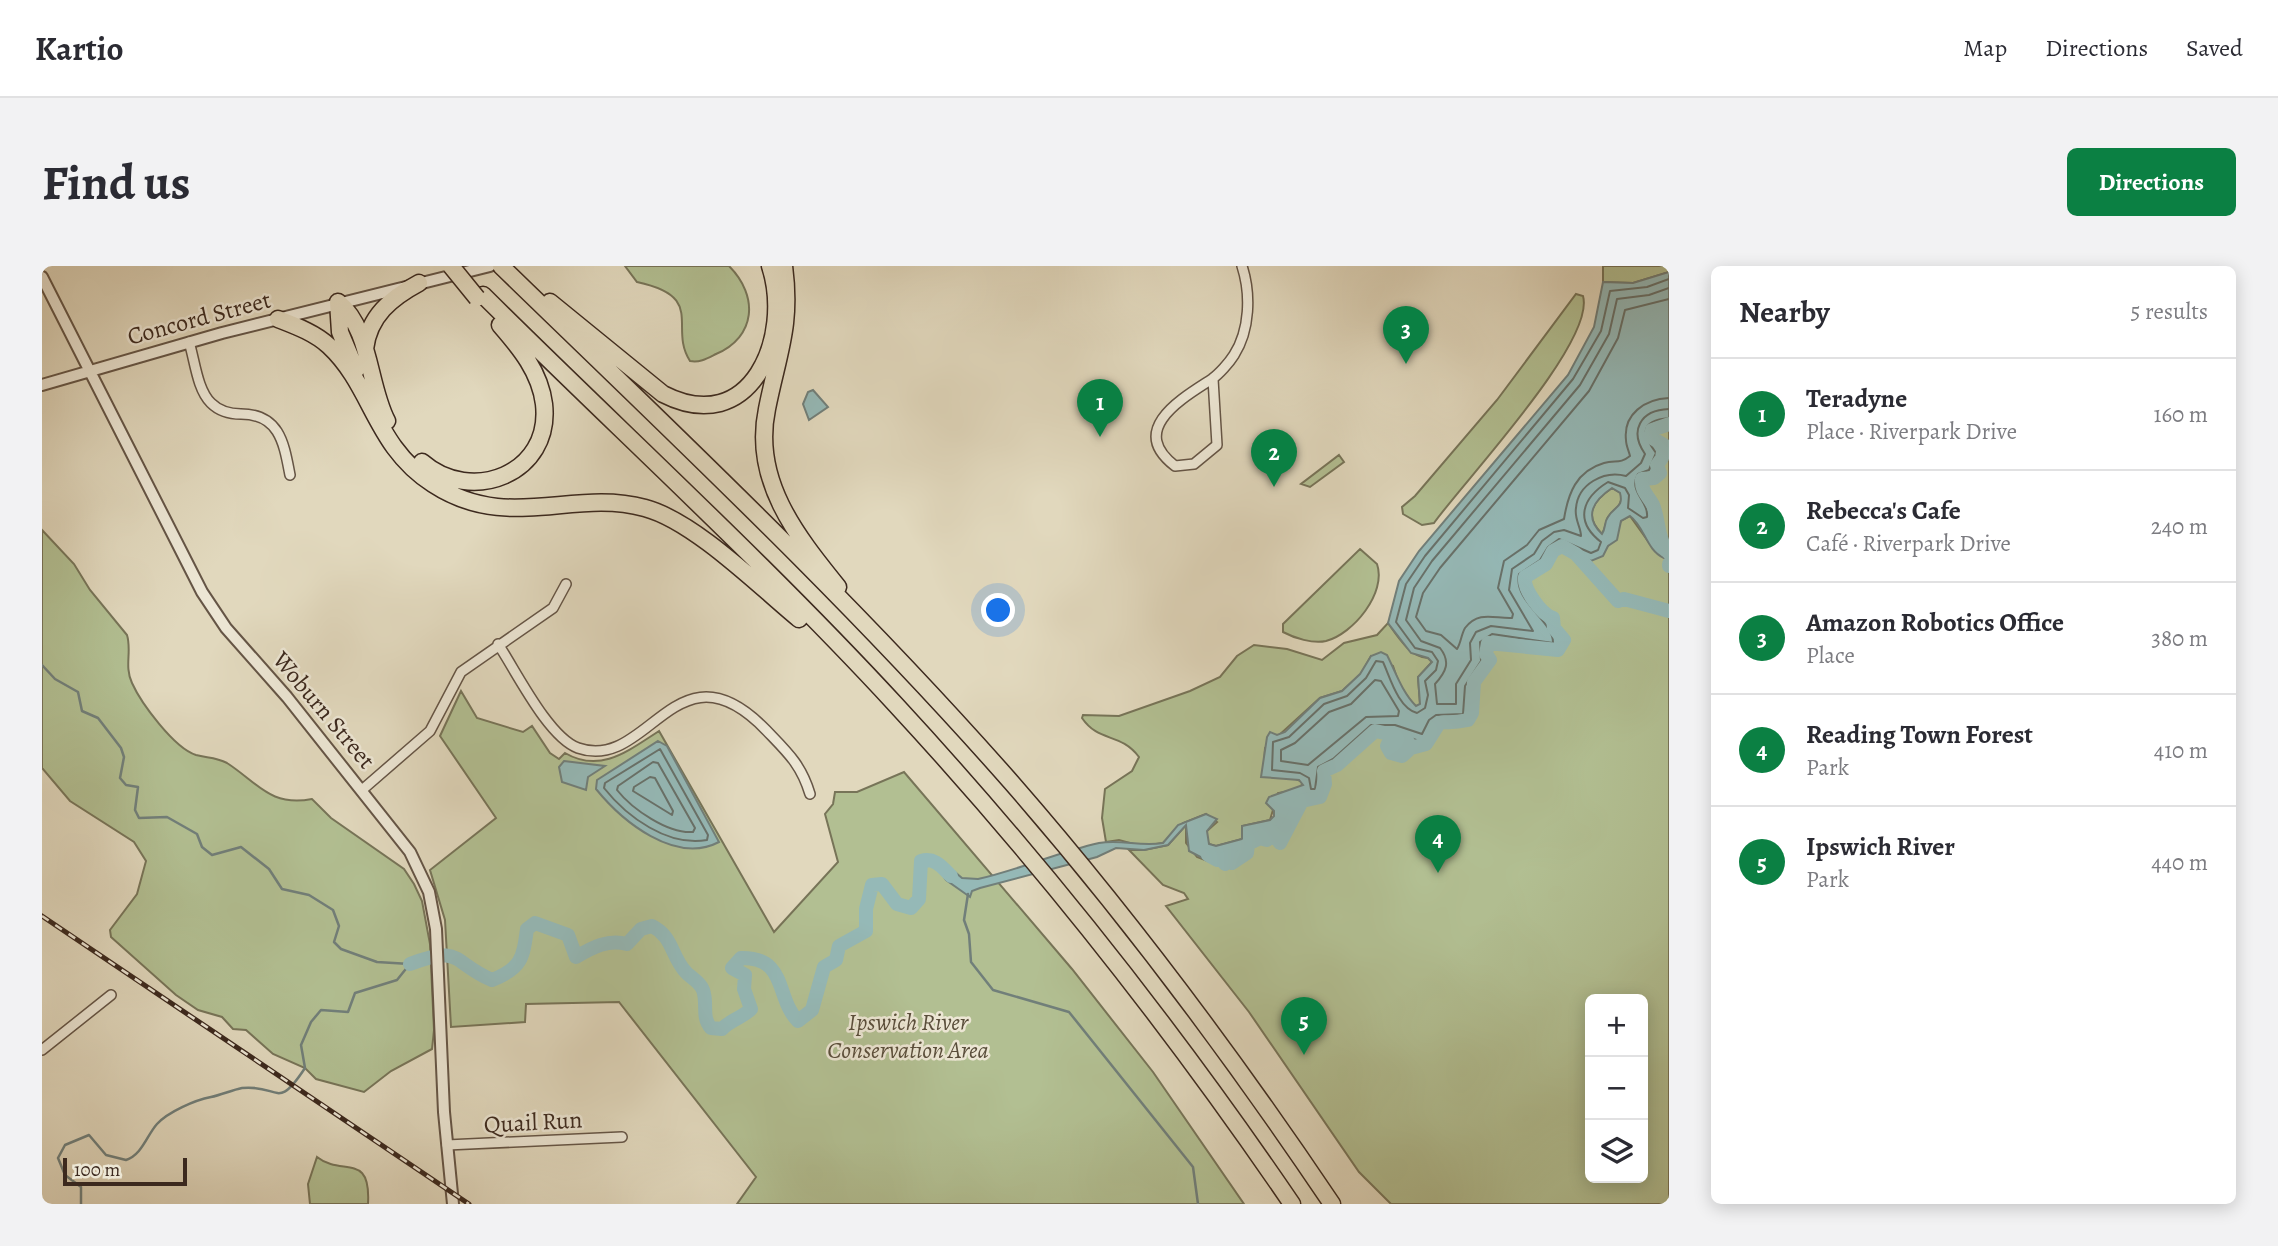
<!DOCTYPE html>
<html lang="en">
<head>
<meta charset="utf-8">
<style>
  :root { --surface:#fff; --page:#f2f2f3; --text:#2b2b33; --muted:#7c7c81; --line:#e1e1e2; --accent:#0b8043 }
  body { margin:0; font-family:Alegreya,serif; background:var(--page); color:var(--text) }
  .controls { position:absolute; right:21px; bottom:21px; display:grid; overflow:hidden; border-radius:10px; box-shadow:0 4px 18px #0003 }
  .controls button { width:63px; height:63px; display:grid; place-items:center; padding:0; border:0; border-bottom:2px solid var(--line); background:var(--surface); color:var(--text); font:35px sans-serif }
  .scale { position:absolute; left:21px; bottom:18px; width:124px; box-sizing:border-box; padding-left:7px; border:4px solid #3c291e; border-top:0; font-size:19px; line-height:24px; white-space:nowrap; color:#3c291e; -webkit-text-stroke:5px #ece6d4; paint-order:stroke }
  .you { position:absolute; left:957px; top:345px; width:24px; height:24px; margin:-18px; border:5px solid #fff; border-radius:50%; background:#1a73e8; box-shadow:0 0 0 10px #1a73e833 }
  .badge { display:grid; place-items:center; width:46px; height:46px; border-radius:50%; background:var(--accent); color:#fff; font-size:23px; font-weight:700 }
  .pin { position:absolute; translate:-50% -58px; filter:drop-shadow(0 2px 4px #0008) }
  .pin::after { content:''; position:absolute; top:37px; width:24px; height:21px; background:inherit; clip-path:polygon(0 0,100% 0,50% 100%) }
  .list { margin:0; padding:0; list-style:none }
  h2 { display:flex; justify-content:space-between; align-items:center; height:91px; margin:0; padding:0 28px; font-size:30px }
  h2 small { font-size:23px; font-weight:400; color:var(--muted) }
  .list li { display:grid; grid-template-columns:46px 1fr auto; gap:21px; align-items:center; box-sizing:border-box; height:112px; padding:0 28px; border-top:2px solid var(--line) }
  .list b { display:block; font-size:26px; white-space:nowrap }
  .list p { margin:0; font-size:23px; white-space:nowrap; color:var(--muted) }
  .list em { font-size:23px; font-style:normal; color:var(--muted) }
  .icon { flex:none; width:38px; height:38px; fill:none; stroke:currentColor; stroke-width:2; stroke-linecap:round; stroke-linejoin:round }
  .map { position:relative; flex:none; width:1627px; height:938px; overflow:hidden; border-radius:10px }
  header { display:flex; align-items:center; gap:42px; box-sizing:border-box; height:98px; padding:0 35px; background:var(--surface); border-bottom:2px solid var(--line) }
  header strong { font-size:33px }
  nav { display:flex; gap:38px; margin-inline-start:auto; font-size:24px }
  .intro { display:flex; align-items:center; justify-content:space-between; box-sizing:border-box; height:168px; padding:0 42px }
  h1 { margin:0; font-size:49px }
  .button { padding:18px 32px; border-radius:10px; background:var(--accent); color:#fff; font-size:24px; font-weight:700 }
  main { display:flex; gap:42px; padding:0 42px }
  aside { flex:1; background:var(--surface); border-radius:10px; box-shadow:0 4px 18px #0003 }
  .map>svg:first-child { display:block }
</style>
</head>
<body>
<header>
<strong>Kartio</strong>
<nav><a>Map</a><a>Directions</a><a>Saved</a></nav>
</header>
<div class="intro"><h1>Find us</h1><a class="button">Directions</a></div>
<main>
<div class="map">
<svg width="1627" height="938" viewBox="0 0 1627 938">
  <rect width="100%" height="100%" fill="#e1d8bd"/>
  <filter id="stains"><feTurbulence type="fractalNoise" baseFrequency=".00286" numOctaves="4"/><feColorMatrix values="0 0 0 0 .2 0 0 0 0 .09 0 0 0 0 .02 0 0 0 .5 -.17"/></filter>
  <radialGradient id="worn" r=".72"><stop offset=".6" stop-color="#630" stop-opacity="0"/><stop offset="1" stop-color="#630" stop-opacity=".3"/></radialGradient>
  <!-- green -->
  <path fill="#b2bf92" stroke="#777458" stroke-width="2" fill-rule="evenodd" d="M583,0H687C717,30 714,71 674,88C666,92 658,97 648,95C626,61 665,31 595,16Z
    M1561,0H1627V6L1591,17L1561,16Z
    M1534,28L1541,30C1554,76 1421,216 1392,257L1380,259L1361,248L1360,241L1373,230L1455,134Z
    M1627,158V938H1349L1317,906L1207,746L1124,640L1146,633L1142,627L1121,619L1087,584H1102L1126,579L1144,559V577L1155,591L1168,596L1179,593L1182,598L1187,590H1202L1206,578L1218,572H1226L1224,564L1240,571L1260,535L1283,518L1282,505L1295,499L1333,465L1352,466L1376,475L1389,469L1393,458L1398,454L1417,456L1430,438L1429,423L1444,378L1449,375L1516,384L1522,374L1482,319L1483,311L1504,298L1511,285L1520,280L1534,288L1566,280L1579,255L1588,250L1608,278L1623,284L1612,240L1602,226L1600,213L1612,212L1620,192L1610,172V164ZM1548,733H1601V912H1548Z
    M1297,189L1302,196L1268,221L1259,218Z
    M1570,222L1579,227C1581,241 1573,241 1566,251C1563,257 1564,262 1560,268C1541,249 1551,235 1570,222Z
    M0,264L32,298L48,324L85,369C90,385 82,400 90,417C99,437 132,482 154,489C165,492 174,491 185,497C216,517 228,541 270,533L289,552L362,603L372,618L380,635L388,678L392,764L390,783L349,805L322,826L274,813L263,802L231,788L204,764L191,763L180,751L156,744L134,729L69,671L68,664L95,628L104,595L92,576L28,535L0,502Z
    M1318,283L1335,298C1345,327 1311,368 1284,375C1271,378 1252,372 1241,366V358Z
    M1346,357C1356,371 1368,391 1386,392L1390,396L1376,411L1378,438L1374,441C1363,429 1355,415 1351,400L1329,390L1319,408L1300,425L1278,432L1223,482L1222,500L1261,516L1258,523L1236,527L1228,554L1200,560V573L1174,580L1167,578L1164,572L1165,565L1175,556L1164,548L1141,557L1121,577L1099,580L1077,574L1064,576L1060,552L1063,523L1090,505L1097,491C1078,466 1057,477 1040,452L1041,449L1077,450L1148,425L1178,411L1195,390L1212,379L1245,383L1280,394L1302,377L1335,369Z
    M419,425L435,452L481,466L490,460L508,487L517,493L523,487C559,508 587,484 617,465L732,666L796,596L783,548L791,538L793,526H815L862,506L1030,703L1111,806L1202,938H695L714,911L577,736L484,738L483,756L409,761L403,654L388,604L454,552L398,470Z
    M275,891C300,911 329,885 326,938H268L266,918Z"/>
  <!-- water -->
  <path fill="#95b9b7" stroke="#717f7a" stroke-width="2" fill-rule="evenodd" d="M1627,6V158L1610,164V172L1622,179L1620,192L1615,199L1618,207L1612,212L1600,213L1602,226L1612,240L1615,263L1620,269L1625,290L1622,292C1604,284 1603,261 1588,250L1579,255L1575,274L1566,280L1561,290L1549,295L1520,280L1511,285L1504,298L1483,311C1481,323 1499,348 1511,353L1512,362L1522,374L1516,384L1446,377L1444,388L1448,394L1432,416L1430,447L1426,454C1397,460 1403,445 1387,473L1380,476L1352,466L1332,465L1295,499L1282,505L1283,518L1278,531L1260,535L1239,576L1234,574L1231,566L1224,564L1225,574L1218,572L1206,578L1205,587L1190,597L1188,590L1184,591L1183,598L1179,593L1168,596L1147,585L1144,559L1126,579L1102,584L1074,582L1055,591L938,622L930,625L928,631L904,614L894,599L900,595L920,612L936,613C977,604 1016,586 1057,577C1080,573 1098,581 1121,577L1136,559L1164,548L1175,553L1165,565L1167,578L1174,580L1200,573V560L1228,554L1232,550V545L1224,537L1227,531L1261,519L1257,514L1219,511L1225,471L1228,466L1235,469L1243,466L1278,432L1300,425L1318,408L1329,390L1339,386L1345,389C1354,407 1360,426 1374,440L1378,438L1376,411L1390,396L1386,392L1369,387L1346,357L1357,315L1377,285L1526,109L1552,61L1561,16L1591,17ZM1570,222L1578,227C1582,242 1572,240 1566,251C1562,256 1564,262 1560,268C1541,250 1552,234 1570,222Z
    M771,124L786,141L767,154L761,138L766,126Z
    M616,475L625,480L677,576C633,599 580,555 554,523L555,514Z
    M522,495L563,500L546,511L544,524L520,516L517,501Z"/>
  <g fill="none" stroke-linecap="round" stroke-linejoin="round">
    <!-- shore -->
    <path stroke="#68716a" stroke-width="2" d="M1627,13L1605,21L1568,25L1559,65L1531,113L1383,290L1364,318L1354,356L1373,382L1390,386L1396,395L1394,404L1383,415L1386,429L1383,442L1375,447C1356,442 1348,411 1341,396L1334,395L1324,412L1305,430L1282,438L1247,471L1231,476L1230,504L1258,507L1267,512L1269,523H1273L1276,501L1291,493L1329,459H1353L1380,468L1387,454L1394,449L1421,448L1423,420L1439,395L1438,376L1450,368L1511,377C1512,355 1471,336 1477,308L1498,294L1506,281L1517,273L1549,287L1556,284L1559,276C1532,255 1540,232 1566,216L1583,222L1587,229L1586,242L1601,252L1605,251C1607,235 1586,226 1596,208L1607,204L1614,187C1601,169 1596,155 1627,152
      M1627,22L1607,29L1575,33L1567,68L1538,119L1390,295L1372,322L1364,354L1379,375L1398,382C1409,396 1404,406 1393,418L1395,438H1414V418L1429,394L1428,377L1434,366L1449,360L1491,365L1467,324L1470,303L1492,288L1500,275L1512,266L1522,264L1539,270C1539,261 1532,253 1534,242C1536,218 1562,204 1584,210L1599,197L1603,188C1587,165 1598,144 1627,143
      M1627,33L1583,44L1576,72L1547,125L1398,302L1381,327L1374,351L1384,365L1399,369L1415,383C1419,377 1419,369 1423,362C1437,344 1453,353 1470,352L1471,348L1456,322L1462,295L1485,279L1497,264L1522,253C1526,228 1534,205 1562,197C1574,194 1578,198 1588,190C1587,185 1584,180 1584,174C1581,148 1603,133 1627,132
      M1333,414L1339,415L1357,445L1356,450L1324,451L1266,499L1239,495V484L1253,477L1287,446L1309,438Z
      M618,483L666,569L665,574C626,581 585,551 562,522L563,517Z
      M611,496L616,497L653,562L651,566C626,568 590,543 575,524L576,520Z
      M608,511L613,512L631,545L630,549L591,525L592,521Z"/>
    <!-- stream -->
    <path stroke="#717f7a" stroke-width="2.5" d="M0,399L13,413L36,426L40,445L56,452L79,482L82,491L78,512L84,519L96,521L93,544L97,552L125,551L155,568L160,581L170,589L199,581L227,603L240,623L267,629L291,644L297,660L292,676L299,683L335,696L368,698
      M926,628L922,654L927,668L929,696L951,724L1027,746L1151,901L1156,938
      M39,938V921L23,909L16,892L23,879L47,869L64,889L84,894C100,889 105,869 115,858C126,846 153,834 169,831C179,829 190,824 200,822C238,818 234,846 263,802L259,779L269,756L279,744L306,746L313,727L355,714L367,699"/>
    <!-- river -->
    <path stroke="#95b9b7" stroke-width="14" d="M1627,158L1610,164V172L1622,179L1620,192L1615,199L1618,207L1612,212L1600,213C1599,226 1606,229 1611,239C1617,252 1616,278 1627,287
      M1627,298V300
      M1166,589L1175,594L1179,593L1183,598L1187,590L1190,597L1205,587L1206,578L1218,572L1225,574L1224,564L1231,566L1238,577L1260,535L1278,531L1283,518L1282,505L1295,499L1333,465L1362,471L1366,476L1364,481L1347,475L1345,480L1349,487L1360,490L1369,482L1384,478C1406,444 1389,462 1426,454L1430,447L1432,416L1448,394L1444,388L1446,377L1516,384L1522,374L1512,362L1511,352C1499,348 1481,323 1483,311L1504,298L1511,285L1520,280L1534,288L1576,335L1582,333L1627,345
      M368,698C420,678 410,697 450,714C480,702 481,692 485,663L493,657L526,669L534,691C551,681 566,673 585,678L599,663L610,660C630,670 629,688 642,704C648,712 657,714 661,724C666,737 659,751 669,762L680,763C688,754 700,752 709,743L702,723L703,709L690,702L699,692C746,691 733,732 756,755L770,744L782,701L794,694L797,680L824,665V643L830,619L840,618L855,638L869,642L877,633L879,595C893,591 900,601 909,610"/>
    <defs>
      <path id="minor" d="M147,76C153,95 155,123 169,137C178,146 188,148 199,148C238,148 242,178 248,209
        M1171,113L1175,179L1152,198L1133,200C1085,163 1141,132 1170,113C1177,108 1187,97 1192,89C1208,64 1209,28 1200,0
        M456,378C474,405 506,471 536,482C607,507 634,371 724,464C745,486 759,498 768,528
        M320,524L388,465L419,406L511,342L524,318
        M0,784L69,729
        M405,879L580,871"/>
      <path id="tertiary" d="M0,11L160,326L184,362L245,431L368,586L387,626L394,663L402,846L411,938
        M0,119L180,67L448,0"/>
      <path id="motorway" d="M459,0C632,168 810,335 969,516C1086,650 1191,791 1290,938
        M742,0C750,60 736,87 725,143C710,214 754,269 796,321
        M441,29C579,166 723,297 854,439C999,596 1130,762 1250,938
        M296,36C329,63 326,119 345,155
        M296,36L298,66L314,104
        M508,36L621,128C709,173 751,71 728,0
        M236,53C254,60 273,67 287,80C331,121 332,180 391,218C466,267 530,222 603,242C652,255 717,320 757,353
        M323,83C327,50 349,32 377,17
        M380,196C429,239 510,208 502,138C498,106 478,82 458,59"/>
    </defs>
    <!-- minor casing -->
    <use href="#minor" stroke="#655546" stroke-width="12"/>
    <!-- tertiary casing -->
    <use href="#tertiary" stroke="#655546" stroke-width="14"/>
    <!-- motorway casing -->
    <use href="#motorway" stroke="#3c291e" stroke-width="19"/>
    <!-- minor -->
    <use href="#minor" stroke="#ece6d4" stroke-width="9"/>
    <!-- tertiary -->
    <use href="#tertiary" stroke="#ece6d4" stroke-width="10"/>
    <!-- motorway -->
    <use href="#motorway" stroke="#e1d8bd" stroke-width="16"/>
    <defs>
      <path id="rail" d="M0,650L427,938"/>
    </defs>
    <!-- rail casing -->
    <use href="#rail" stroke="#3c291e" stroke-width="5"/>
    <!-- rail -->
    <use href="#rail" stroke="#ece6d4" stroke-width="2.5" stroke-dasharray="8" stroke-linecap="butt"/>
    <defs>
      <path id="motorway-bridge" d="M409,0L435,32"/>
    </defs>
    <!-- motorway-bridge casing -->
    <use href="#motorway-bridge" stroke="#3c291e" stroke-width="19" stroke-linecap="butt"/>
    <!-- motorway-bridge -->
    <use href="#motorway-bridge" stroke="#e1d8bd" stroke-width="16"/>
  </g>
  <g text-anchor="middle" stroke-width="5" stroke-linejoin="round" paint-order="stroke">
    <!-- street labels -->
    <g font-size="24" fill="#3c291e" stroke="#ece6d4">
      <text transform="translate(157 52) rotate(-15)" y="8">Concord Street</text>
      <text transform="translate(282 444) rotate(50)" y="8">Woburn Street</text>
      <text transform="translate(491 856) rotate(-3)" y="8">Quail Run</text>
    </g>
    <!-- park labels -->
    <g font-size="24" font-style="italic" fill="#5a4e3b" stroke="#ece6d4">
      <text x="866" y="764">Ipswich River<tspan x="866" dy="28">Conservation Area</tspan></text>
    </g>
  </g>
  <rect width="100%" height="100%" filter="url(#stains)"/>
  <rect width="100%" height="100%" fill="url(#worn)"/>
</svg>
<div class="controls">
<button>+</button>
<button>−</button>
<button><svg class="icon" aria-label="layers" viewBox="0 0 24 24"><path d="M12 4l9 5-9 5-9-5zM3 14l9 5 9-5"/></svg></button>
</div>
<div class="scale">100 m</div>
<div class="you"></div>
<div class="pin badge" style="left:1058px;top:171px">1</div>
<div class="pin badge" style="left:1232px;top:221px">2</div>
<div class="pin badge" style="left:1364px;top:98px">3</div>
<div class="pin badge" style="left:1396px;top:607px">4</div>
<div class="pin badge" style="left:1262px;top:789px">5</div>
</div>
<aside>
<h2>Nearby<small>5 results</small></h2>
<ul class="list">
<li><span class="badge">1</span><div><b>Teradyne</b><p>Place · Riverpark Drive</p></div><em>160 m</em></li>
<li><span class="badge">2</span><div><b>Rebecca's Cafe</b><p>Café · Riverpark Drive</p></div><em>240 m</em></li>
<li><span class="badge">3</span><div><b>Amazon Robotics Office</b><p>Place</p></div><em>380 m</em></li>
<li><span class="badge">4</span><div><b>Reading Town Forest</b><p>Park</p></div><em>410 m</em></li>
<li><span class="badge">5</span><div><b>Ipswich River</b><p>Park</p></div><em>440 m</em></li>
</ul>
</aside>
</main>
</body>
</html>
